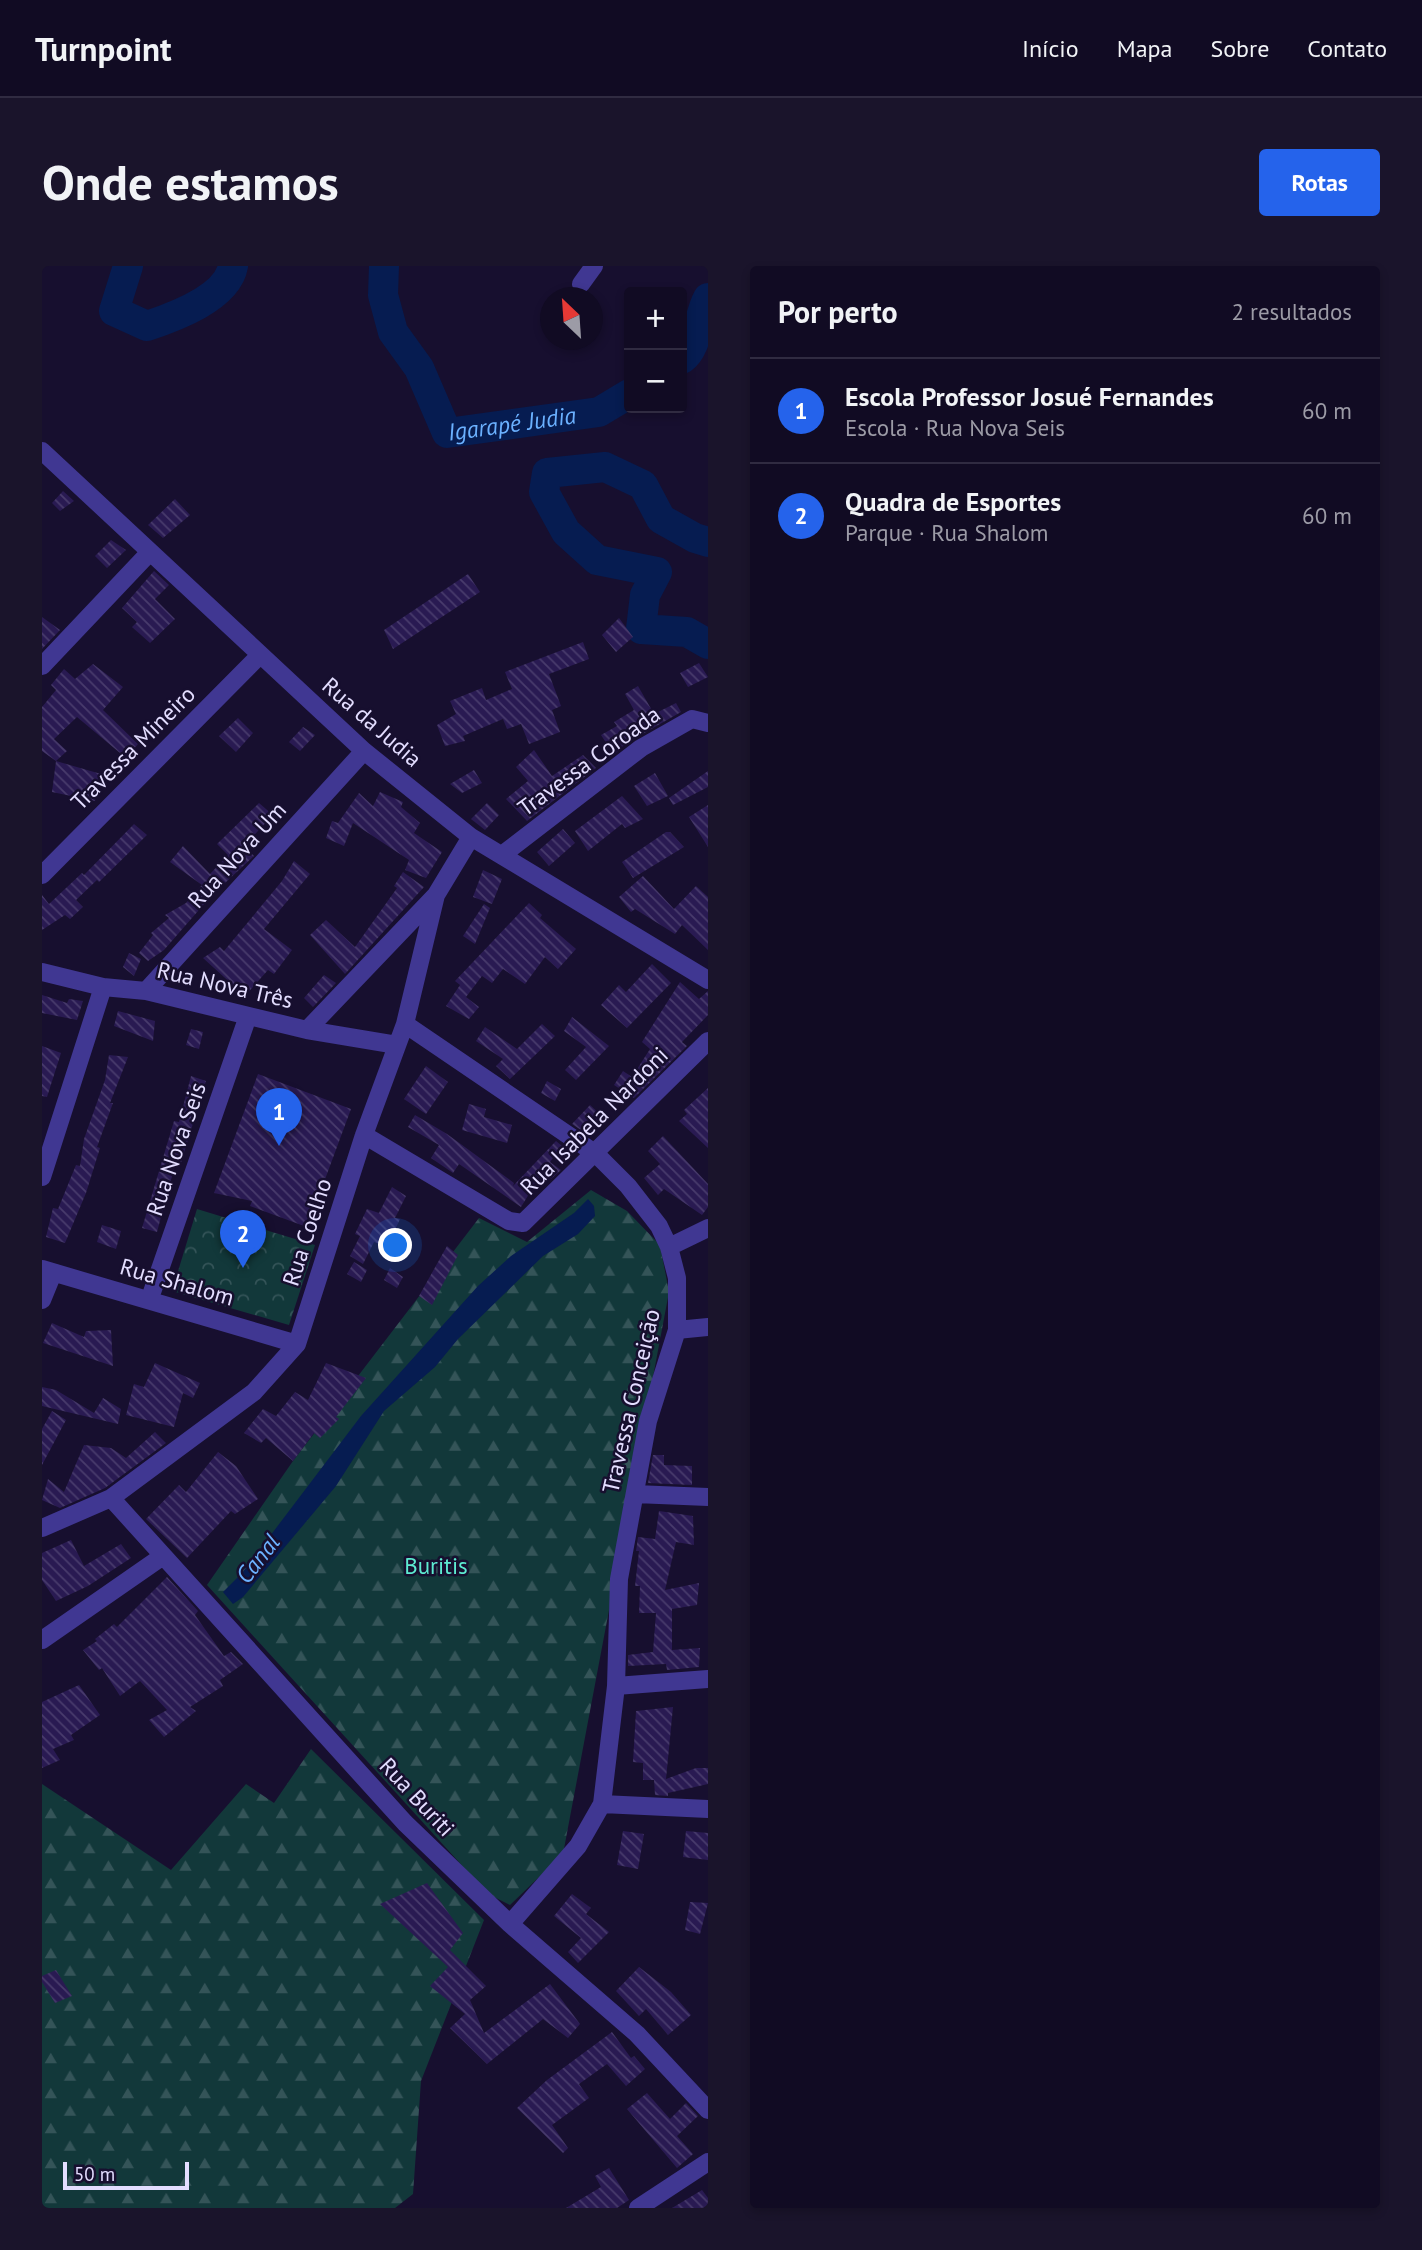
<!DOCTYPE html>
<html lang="pt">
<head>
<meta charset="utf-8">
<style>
  :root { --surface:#110b23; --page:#1a142b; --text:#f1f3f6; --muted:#9c9ba6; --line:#302b41; --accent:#2563eb }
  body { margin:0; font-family:"PT Sans",sans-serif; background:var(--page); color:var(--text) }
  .controls { position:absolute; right:21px; top:21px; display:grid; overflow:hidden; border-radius:7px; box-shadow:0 4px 10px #0003 }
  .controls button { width:63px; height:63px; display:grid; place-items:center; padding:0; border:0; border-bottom:2px solid var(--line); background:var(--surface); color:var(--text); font:35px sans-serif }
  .compass { position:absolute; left:498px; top:21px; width:63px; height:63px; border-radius:50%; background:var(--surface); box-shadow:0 4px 10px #0003; rotate:335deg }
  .scale { position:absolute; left:21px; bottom:18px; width:126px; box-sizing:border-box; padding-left:7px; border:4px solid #e3ddff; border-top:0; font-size:19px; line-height:24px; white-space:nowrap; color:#e3ddff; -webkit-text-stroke:5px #170f2f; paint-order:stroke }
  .you { position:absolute; left:354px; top:980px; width:24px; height:24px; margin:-18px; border:5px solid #fff; border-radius:50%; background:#1a73e8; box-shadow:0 0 0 10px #1a73e833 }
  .badge { display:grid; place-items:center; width:46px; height:46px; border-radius:50%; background:var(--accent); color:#fff; font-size:23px; font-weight:700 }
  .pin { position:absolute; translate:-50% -58px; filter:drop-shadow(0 2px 4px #0008) }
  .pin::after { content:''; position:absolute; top:37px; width:24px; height:21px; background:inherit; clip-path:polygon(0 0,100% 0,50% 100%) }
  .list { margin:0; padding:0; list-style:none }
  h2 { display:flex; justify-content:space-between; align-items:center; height:91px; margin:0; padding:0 28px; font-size:30px }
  h2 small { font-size:23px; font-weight:400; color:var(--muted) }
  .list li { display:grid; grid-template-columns:46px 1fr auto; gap:21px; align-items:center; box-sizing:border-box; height:105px; padding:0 28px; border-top:2px solid var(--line) }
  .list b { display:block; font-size:26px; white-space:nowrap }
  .list p { margin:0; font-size:23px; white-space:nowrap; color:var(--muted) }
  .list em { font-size:23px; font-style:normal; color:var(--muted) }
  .map { position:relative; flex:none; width:666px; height:1942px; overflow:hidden; border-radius:7px }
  header { display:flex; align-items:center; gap:42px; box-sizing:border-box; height:98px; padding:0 35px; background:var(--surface); border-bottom:2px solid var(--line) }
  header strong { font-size:33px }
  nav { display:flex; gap:38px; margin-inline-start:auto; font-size:24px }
  .intro { display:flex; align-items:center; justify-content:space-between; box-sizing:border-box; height:168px; padding:0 42px }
  h1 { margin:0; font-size:49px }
  .button { padding:18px 32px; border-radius:7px; background:var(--accent); color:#fff; font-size:24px; font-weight:700 }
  main { display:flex; gap:42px; padding:0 42px }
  aside { flex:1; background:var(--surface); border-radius:7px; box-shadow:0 4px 10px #0003 }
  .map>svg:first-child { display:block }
</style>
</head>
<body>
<header>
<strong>Turnpoint</strong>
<nav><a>Início</a><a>Mapa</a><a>Sobre</a><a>Contato</a></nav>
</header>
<div class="intro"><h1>Onde estamos</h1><a class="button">Rotas</a></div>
<main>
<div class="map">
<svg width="666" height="1942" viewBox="0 0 666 1942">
  <defs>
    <pattern id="forest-firs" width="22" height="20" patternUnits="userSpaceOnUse" patternTransform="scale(1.75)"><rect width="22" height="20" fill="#12383a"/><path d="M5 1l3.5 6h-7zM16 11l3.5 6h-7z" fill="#345458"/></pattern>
    <pattern id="park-crowns" width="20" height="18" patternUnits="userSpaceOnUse" patternTransform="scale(1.75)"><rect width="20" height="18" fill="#12383a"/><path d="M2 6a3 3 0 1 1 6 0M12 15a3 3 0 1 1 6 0" fill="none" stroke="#345458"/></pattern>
    <pattern id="building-back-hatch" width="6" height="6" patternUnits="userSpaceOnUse" patternTransform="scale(1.75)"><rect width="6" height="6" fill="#291a52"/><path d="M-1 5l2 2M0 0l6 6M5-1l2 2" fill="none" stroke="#483b6c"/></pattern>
  </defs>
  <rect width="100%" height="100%" fill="#170f2f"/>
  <!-- forest -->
  <path fill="url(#forest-firs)" d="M549,924L585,945L618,979L627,1026L521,1588L468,1639L446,1628L165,1319L251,1195L437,952L485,976Z
    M269,1483L442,1654L379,1815L371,1928L353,1942H0V1518L129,1604L204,1518L232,1537Z"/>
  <!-- park -->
  <path fill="url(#park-crowns)" d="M155,943L273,979L247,1059L130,1025Z"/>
  <!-- water -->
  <path fill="#061c51" d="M546,933L552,940L553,950L536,968L501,990L416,1073L393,1101L342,1145L294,1220L201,1331L191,1338L181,1326L200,1307L319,1150L436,1020L469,990L532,947Z"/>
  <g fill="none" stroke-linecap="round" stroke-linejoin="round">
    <!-- river -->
    <g stroke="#061c51" stroke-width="30">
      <path d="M86,0L72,45L105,60C132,51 185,32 191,0"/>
      <path id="s1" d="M342,0L341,29L351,66L377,102L405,167L557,146L587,128"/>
      <path d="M640,93C656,82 656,49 666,32"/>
      <path d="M666,276L653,272L619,253L601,219L563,201L505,207L502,226L524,266L555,294L615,306L603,329L599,363L645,366L666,378"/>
    </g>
  </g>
  <!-- building -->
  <path fill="url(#building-back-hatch)" d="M21,225L32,235L18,245L10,237Z
    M133,233L148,249L121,272L106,259Z
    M69,274L84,284L65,302L53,290Z
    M112,305L127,319L113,333L133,353L108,377L90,361L95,356L80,342Z
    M426,308L438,326L351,383L342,364Z
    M0,351L18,364L0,383Z
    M577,352L591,371L574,386L560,369Z
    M541,376L547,393L507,408L519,440L510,444L518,466L487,478L479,458L465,463L461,453L421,470L423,475L403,480L395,459L414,448L408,435L440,422L444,434L470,423L463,406Z
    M657,397L666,411L646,421L638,407Z
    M51,398L81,421L61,444L96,478L84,492L35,451L12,473L25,485L14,495L0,485V441L14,424L9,419L22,403L33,413Z
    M596,420L612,448L634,437L639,446L583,478L572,489L559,469L575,460L572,456L592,444L583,428Z
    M196,452L211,467L194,486L177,470Z
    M261,461L273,469L258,485L247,476Z
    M492,484L510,510L541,489L554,502L485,555L464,533L486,515L474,501Z
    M14,495L59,508L53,535L10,526Z
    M432,504L440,517L420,527L408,518Z
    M666,505V521L631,539L627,532Z
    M613,507L626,530L605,540L592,520Z
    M338,526L361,536L359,541L378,557L372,567L400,586L384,612L363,604L367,594L311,557L302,580L284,572L290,555L296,557L317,527L331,540Z
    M580,530L601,553L583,562L580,558L546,585L533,565Z
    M217,537L231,549L202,580L212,590L170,629L122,684L106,695L97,687L111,669L109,667L127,652L123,649L144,637L160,619L128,596L141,580L168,608L186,589L175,578Z
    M445,537L457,549L443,564L429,553Z
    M666,539V581L647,551Z
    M92,558L105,569L57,616L55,614L34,634L41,641L28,653L23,649L0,664V629L7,638L40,607L42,609Z
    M521,563L533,577L507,600L495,586Z
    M624,566H628L642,581L591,612L580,596Z
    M252,595L268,608L222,663L250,684L232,708L226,704L203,730L161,692L178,681L182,685L240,615Z
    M441,604L460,613L450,638L431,631Z
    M361,606L382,621L303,708L268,669L284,654L313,681L355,622L352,620Z
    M601,610L632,643L654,620L666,631V684L640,659L633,668L593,643L589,646L577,631Z
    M487,637L500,649L498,652L534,683L516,703L503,691L483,718L461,703L450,717L440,710L424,731L437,741L427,753L404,740L418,719L413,715Z
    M442,638L448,642L433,678L421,670Z
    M87,687L99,693L92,710L81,701Z
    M610,698L629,717L585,762L559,739L577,719L584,726Z
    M282,709L294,717L271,741L262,732Z
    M638,716L657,733L666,725V749L640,776L645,780L592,832L572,819L581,805L590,811L608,783L600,776Z
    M0,729L25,737L27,733L41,735L35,754L0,747Z
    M76,745L113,755L111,775L72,760Z
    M530,751L567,780L534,814L523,804L544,781L522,765Z
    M500,758L513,770L468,813L454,800L461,793L434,775L443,761L475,783Z
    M149,763L161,766L157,783L144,779Z
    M0,780L19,787L5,831L0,830Z
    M67,789L86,791L68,837H71L55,881L58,882L44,927L23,977L4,971L11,942L16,943L34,899L38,900L42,873L63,814Z
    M384,800L406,816L384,848L362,833Z
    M216,808L309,843L275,935L262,960L208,940L210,935L172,927Z
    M149,810L164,815L138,900L133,899L115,966L100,962L132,855L137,856Z
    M505,815L519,823L513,835L499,827Z
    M666,822V882L637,855L645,848L642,844Z
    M427,838L444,843L442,851L470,859L465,877L420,864Z
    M548,839L561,851L545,868L530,858Z
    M373,849L405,868L472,917L471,920L514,875L520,880L508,896L519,904L509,913L500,907L479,941L417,898L411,907L389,892L397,879L366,861Z
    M621,870L666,918V941L660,949L622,923L616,929L602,912L618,898L606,885Z
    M350,921L364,930L353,952L358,953L345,981L332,976L321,998L308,990L318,970L313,968L325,943L337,947Z
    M60,959L79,965L74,983L55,976Z
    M405,980L416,989L390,1039L377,1030Z
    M312,996L325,1004L319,1016L305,1008Z
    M348,1002L361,1011L355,1022L342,1014Z
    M10,1057L42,1071L44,1065L69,1064L71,1100L1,1077Z
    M113,1097L158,1117L151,1132L141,1127L132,1161L84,1149L92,1118L102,1121Z
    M284,1097L324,1112L294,1151L297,1153L278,1172L272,1167L251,1195L224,1172L219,1177L202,1167L221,1143L234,1150L253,1126L266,1134Z
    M0,1121L14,1124L52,1147L61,1132L79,1143L76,1158L0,1140Z
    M10,1145L24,1154L0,1199V1163Z
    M113,1166L124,1177L63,1222L18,1242L0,1234L6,1213L22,1226L42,1179L69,1182L84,1192Z
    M176,1186L194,1200L216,1233L193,1248L189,1245L145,1292L104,1253L137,1219L144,1226Z
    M611,1189H622V1199L650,1200V1219L606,1217Z
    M617,1245L651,1250L652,1279L634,1276L623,1324L657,1317L655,1339L630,1343V1384L658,1382L657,1401L625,1404L624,1398L586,1400V1389L611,1386L614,1347H597L598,1320H593L597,1285H594L596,1271L613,1273Z
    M29,1274L42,1300L79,1278L89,1292L46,1320L14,1335L0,1314V1287Z
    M125,1311L156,1345L153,1349L182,1390L189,1386L201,1398L178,1414L181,1420L148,1441L154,1445L122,1471L107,1454L125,1444L98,1415L78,1430L60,1402L57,1404L41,1384L55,1375L53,1373L72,1358L75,1361Z
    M37,1419L58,1449L29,1469L32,1474L11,1483L18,1494L0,1502V1436Z
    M631,1441L624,1513L654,1502H666V1518L626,1527V1530L613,1529L612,1514H601V1497L591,1496L594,1445Z
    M581,1565L602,1568L596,1603L575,1599Z
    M644,1565L666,1567V1594L641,1591Z
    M385,1617L421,1667L408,1684L444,1720L428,1734L442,1767L508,1718L538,1758L526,1772L501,1753L445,1798L408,1762L423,1748L388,1720L406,1701L338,1638Z
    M530,1628L549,1642L544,1648L567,1666L536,1697L526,1686L539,1672L512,1650Z
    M648,1636L666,1637L658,1668L643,1664Z
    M597,1701L629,1726L649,1749L626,1769L604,1743L597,1750L574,1725Z
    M14,1704L30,1730L13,1737L0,1716V1710Z
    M570,1766L589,1792L592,1790L603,1803L584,1820L565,1798L537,1818L547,1832L510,1859L526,1882L521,1887L475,1842L505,1814Z
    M605,1827L628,1853L644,1837L656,1850L635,1870L651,1888L635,1902L585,1843Z
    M567,1902L587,1934L575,1942H524L559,1921L553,1910Z
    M660,1924L666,1932V1942H630Z"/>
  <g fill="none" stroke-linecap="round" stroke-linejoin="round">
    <!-- minor -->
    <path stroke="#403792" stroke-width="18" d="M539,18L552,0
      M0,185L322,485L429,571L666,714
      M0,400L108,286
      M460,589L599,482L650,453L666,457
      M0,609L218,389
      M0,706L61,721L104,725L265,764L355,779
      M104,725L322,485
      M363,758L554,888L586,920L617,960L627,981L635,1012V1064L606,1155L577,1313L574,1420L560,1538L536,1580L468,1658
      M265,764L393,630
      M322,869L467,955L481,957L666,775
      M0,911L61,721
      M627,981L666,962
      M0,1003L255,1078
      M108,1032L206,750
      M0,1034L11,1007
      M635,1064L666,1061
      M593,1228L666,1231
      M69,1232L363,1557L468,1658L595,1768L666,1844
      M0,1262L69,1232L212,1126L255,1078L322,869L363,758L394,629L429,571
      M0,1374L121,1290
      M574,1420L666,1413
      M560,1538L666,1543
      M596,1942L666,1896"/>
  </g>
  <g text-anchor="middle" stroke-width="5" stroke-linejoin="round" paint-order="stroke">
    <!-- street labels -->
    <g font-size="23" fill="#e3ddff" stroke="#170f2f">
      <text transform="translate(330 456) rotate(41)" y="8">Rua da Judia</text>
      <text transform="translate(91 482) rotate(-45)" y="8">Travessa Mineiro</text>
      <text transform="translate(547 495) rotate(-36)" y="8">Travessa Coroada</text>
      <text transform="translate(195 589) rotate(-48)" y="8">Rua Nova Um</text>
      <text transform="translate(183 719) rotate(13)" y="8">Rua Nova Três</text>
      <text transform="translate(552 855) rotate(-45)" y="8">Rua Isabela Nardoni</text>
      <text transform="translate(134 883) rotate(-71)" y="8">Rua Nova Seis</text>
      <text transform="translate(265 966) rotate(-72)" y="8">Rua Coelho</text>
      <text transform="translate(135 1016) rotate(16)" y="8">Rua Shalom</text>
      <text transform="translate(589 1135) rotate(-77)" y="8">Travessa Conceição</text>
      <text transform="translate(375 1531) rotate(47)" y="8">Rua Buriti</text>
    </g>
    <!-- park labels -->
    <g font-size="23" fill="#5debd1" stroke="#170f2f">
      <text x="394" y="1308">Buritis</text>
    </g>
    <!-- water labels -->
    <g font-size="24" font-style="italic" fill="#6bb1ff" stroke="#170f2f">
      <text dy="8" stroke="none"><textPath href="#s1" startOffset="248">Igarapé Judia</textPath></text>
      <text transform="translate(216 1293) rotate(-52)" y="8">Canal</text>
    </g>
  </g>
</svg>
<div class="controls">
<button>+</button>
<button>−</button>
</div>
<svg class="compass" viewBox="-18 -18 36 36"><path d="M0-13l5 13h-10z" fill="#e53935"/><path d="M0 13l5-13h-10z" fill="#9c9ba6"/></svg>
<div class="scale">50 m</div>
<div class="you"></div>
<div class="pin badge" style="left:237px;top:880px">1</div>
<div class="pin badge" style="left:201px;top:1002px">2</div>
</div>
<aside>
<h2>Por perto<small>2 resultados</small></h2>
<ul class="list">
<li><span class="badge">1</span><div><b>Escola Professor Josué Fernandes</b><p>Escola · Rua Nova Seis</p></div><em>60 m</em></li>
<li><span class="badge">2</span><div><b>Quadra de Esportes</b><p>Parque · Rua Shalom</p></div><em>60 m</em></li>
</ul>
</aside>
</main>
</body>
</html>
